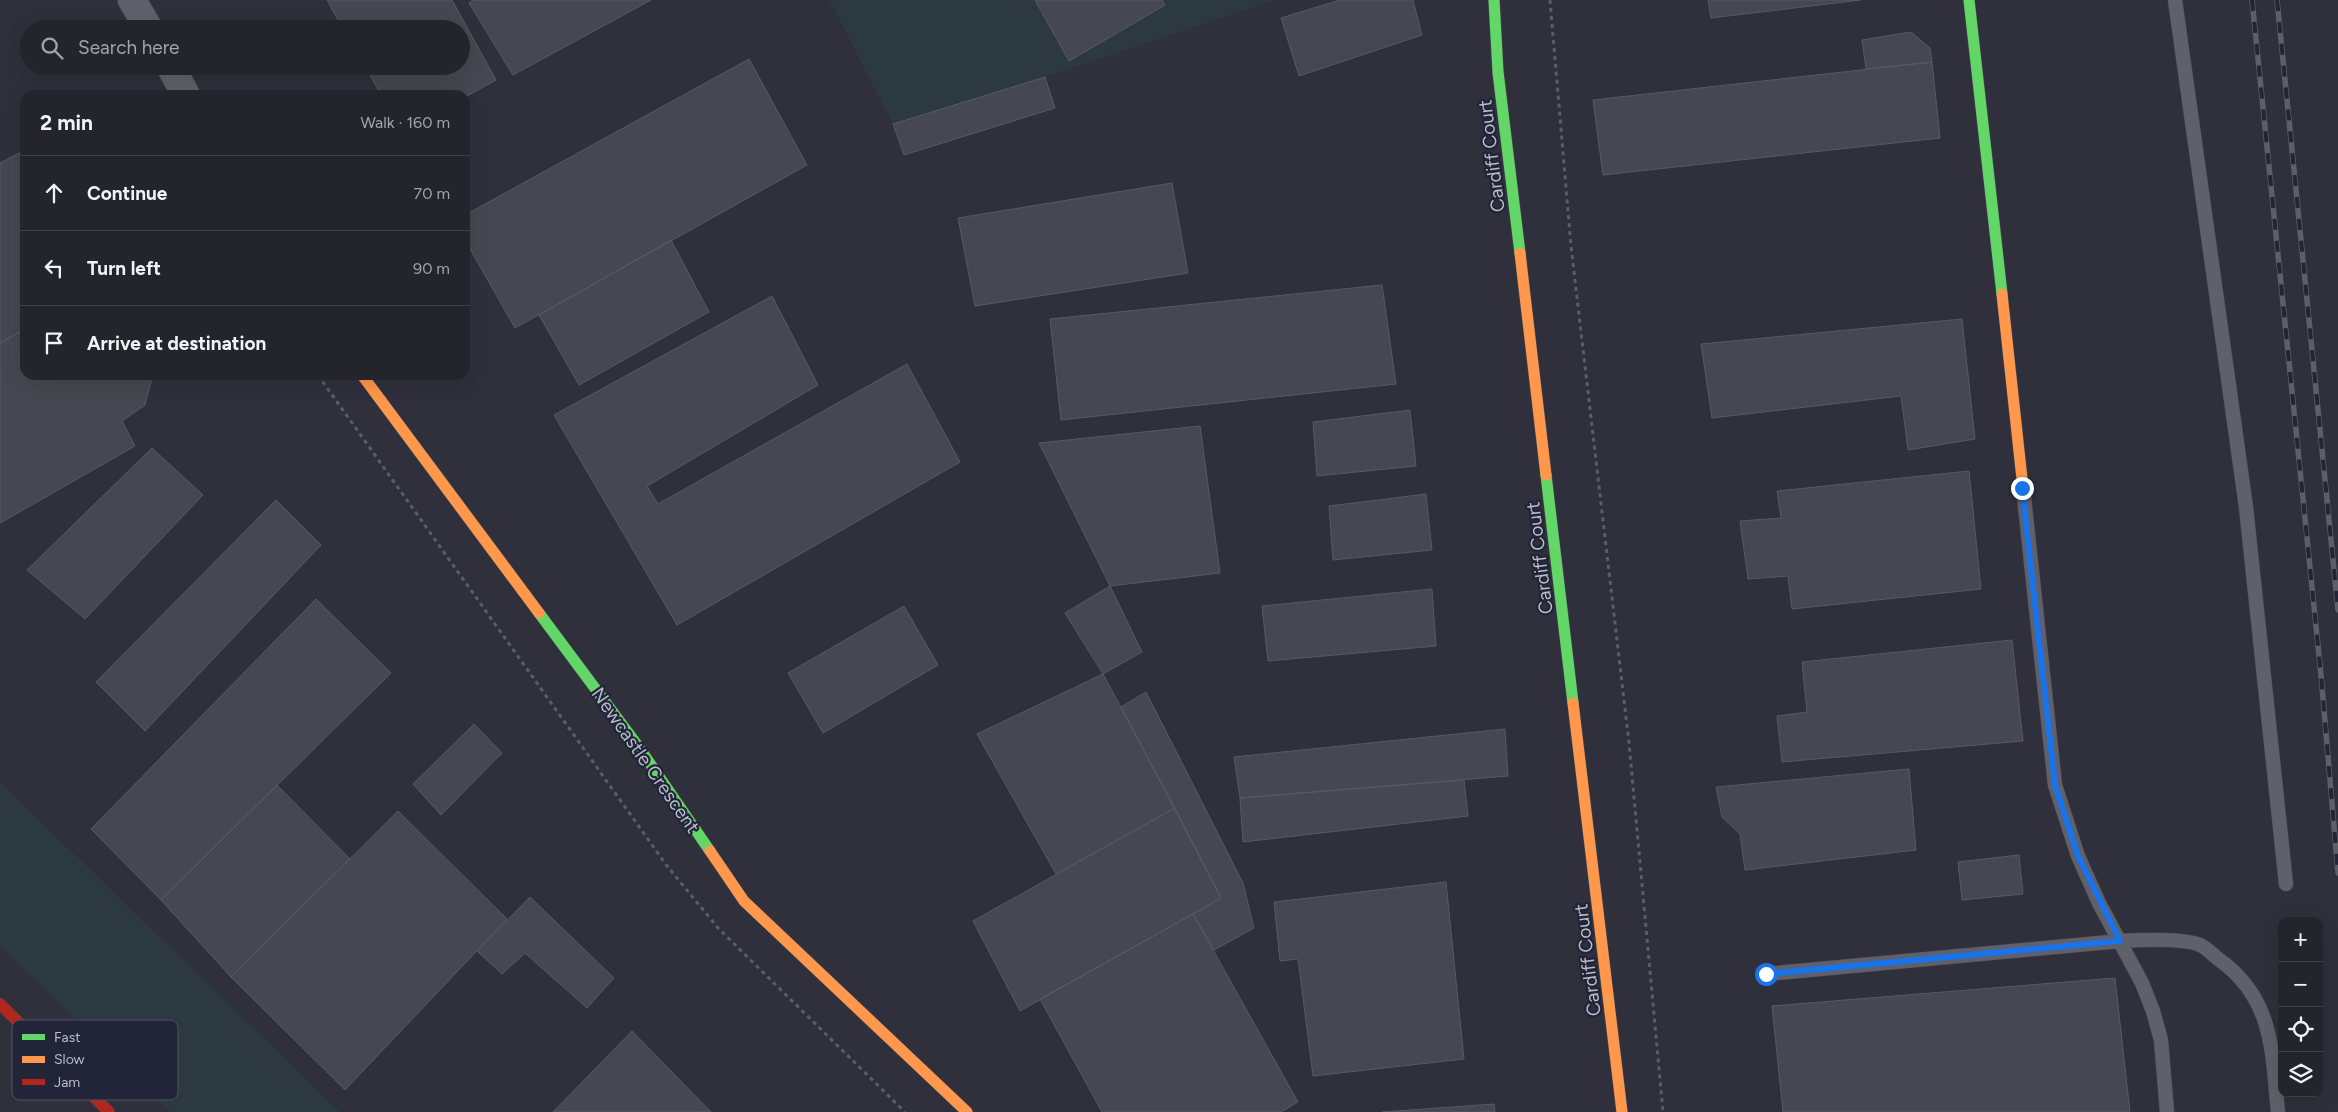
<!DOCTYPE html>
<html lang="en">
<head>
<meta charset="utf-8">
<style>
  :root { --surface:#23242c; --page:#2f3038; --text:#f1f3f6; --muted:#a3a4a9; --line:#404148 }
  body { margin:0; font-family:Figtree,sans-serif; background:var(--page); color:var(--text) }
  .controls { position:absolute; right:15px; bottom:15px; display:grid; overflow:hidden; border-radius:10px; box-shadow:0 5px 20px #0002 }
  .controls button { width:45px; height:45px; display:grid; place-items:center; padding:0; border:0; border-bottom:1px solid var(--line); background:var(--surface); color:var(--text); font:25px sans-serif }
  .stop { position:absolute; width:15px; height:15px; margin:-11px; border:4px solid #1a73e8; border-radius:50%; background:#fff }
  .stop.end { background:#1a73e8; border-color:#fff; box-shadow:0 1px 5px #0008 }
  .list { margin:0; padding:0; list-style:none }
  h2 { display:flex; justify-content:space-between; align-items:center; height:65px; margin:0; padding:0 20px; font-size:21px }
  h2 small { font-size:16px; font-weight:400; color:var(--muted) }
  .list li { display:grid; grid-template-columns:32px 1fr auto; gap:15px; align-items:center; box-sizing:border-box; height:75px; padding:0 20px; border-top:1px solid var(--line) }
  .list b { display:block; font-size:19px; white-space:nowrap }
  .list em { font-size:16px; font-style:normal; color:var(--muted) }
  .icon { flex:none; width:28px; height:28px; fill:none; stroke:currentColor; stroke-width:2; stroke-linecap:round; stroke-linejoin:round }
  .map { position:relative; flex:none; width:2338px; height:1112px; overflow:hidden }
  .search { position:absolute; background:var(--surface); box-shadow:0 5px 20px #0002; left:20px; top:20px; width:450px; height:55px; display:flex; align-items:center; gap:12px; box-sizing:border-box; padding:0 18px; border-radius:28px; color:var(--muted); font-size:19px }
  .panel { position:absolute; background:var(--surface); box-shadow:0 5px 20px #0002; left:20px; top:90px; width:450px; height:290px; border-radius:15px }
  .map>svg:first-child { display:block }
</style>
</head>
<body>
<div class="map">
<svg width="2338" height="1112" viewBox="0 0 2338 1112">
  <rect width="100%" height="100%" fill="#2f303b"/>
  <!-- green -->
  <path fill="#2c3941" d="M829,0H1275L1045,77L893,124Z
    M0,782L340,1112H170L0,946Z"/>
  <!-- building -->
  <path fill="#464851" stroke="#575963" d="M327,0H452L496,80L465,97V95H381L365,66H461V29H343Z
    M473,0H651L513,75L469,3Z
    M1035,0H1162L1165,5L1069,61Z
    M1340,0H1413L1422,35L1299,76L1281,18Z
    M1708,0H1861L1711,18Z
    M1911,32L1930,48L1932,62L1866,69L1862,40Z
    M749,59L807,165L515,328L465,240V215Z
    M1932,62L1940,138L1603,175L1593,100Z
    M1045,77L1055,108L904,155L893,124Z
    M25,150V329L0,343V163Z
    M1172,183L1188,273L975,306L958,218Z
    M671,240L709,312L579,385L539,315Z
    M1382,285L1396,384L1061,420L1050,319Z
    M772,296L818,385L647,486L658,504L907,364L960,462L677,625L554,415Z
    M1962,319L1975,439L1908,450L1901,396L1712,418L1701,344Z
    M25,329V375H150L152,378L145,405L122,421L135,446L0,523V343Z
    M1410,410L1416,466L1317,476L1313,422Z
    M1200,426L1220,573L1110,586L1039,443Z
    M152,448L203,495L85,619L27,570Z
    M1969,471L1981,589L1792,609L1788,576L1748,579L1740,521L1781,518L1777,491Z
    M1426,494L1432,550L1333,560L1329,506Z
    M276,500L321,545L145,731L96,682Z
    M1110,586L1142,652L1103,674L1065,613Z
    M1432,589L1436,646L1268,661L1262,606Z
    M316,599L391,673L161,900L91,829Z
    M904,606L938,665L823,733L788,673Z
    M2012,640L2023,741L1782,762L1777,716L1807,712L1802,662Z
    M1103,674L1175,808L1056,874L977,734Z
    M1146,692L1243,883L1254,928L1214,950L1193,914L1221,898L1121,707Z
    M474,724L502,753L441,815L413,784Z
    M1505,729L1508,776L1240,798L1234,757Z
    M1909,769L1916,850L1745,870L1740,834L1722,817L1716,787Z
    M1464,780L1468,816L1243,842L1240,798Z
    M277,785L350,859L231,977L161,900Z
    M1175,808L1221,898L1020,1011L973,921Z
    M398,811L507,919L345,1090L231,977Z
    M2019,855L2023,894L1962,900L1958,862Z
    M1446,882L1464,1059L1313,1076L1298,959L1280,961L1274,902Z
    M530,897L614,978L587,1008L525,953L502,974L477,951Z
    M1193,914L1298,1102L1281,1112H1102L1040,999Z
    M2115,978L2130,1112H1783L1772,1006Z
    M632,1031L711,1112H553Z
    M1494,1104L1495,1112H1382Z"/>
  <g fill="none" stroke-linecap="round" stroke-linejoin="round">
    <defs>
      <path id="lane" d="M2175,0L2246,507L2286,884
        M2023,488L2055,785L2078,856L2099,903L2142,983L2153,1011L2161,1040L2167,1112
        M1766,974L2120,941C2138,940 2184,938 2200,945C2207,948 2214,956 2221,961C2274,1000 2272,1053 2278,1112"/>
      <path id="street" d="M132,0L149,29
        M170,66L186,95"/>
      <path id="fast" d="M1494,0L1498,72L1520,253
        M1969,0L2002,294
        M1546,475L1573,703
        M539,613L638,746L710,851"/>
      <path id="slow" d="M1520,253L1546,475
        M2002,294L2023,488
        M362,375L539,613
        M1573,703L1622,1112
        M710,851L744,901L967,1112"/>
      <path id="jam" d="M0,1004L109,1112"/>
    </defs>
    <!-- lane casing -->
    <use href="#lane" stroke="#4b4c55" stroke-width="15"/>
    <!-- street casing -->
    <use href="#street" stroke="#4b4c55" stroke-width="29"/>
    <!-- fast casing -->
    <use href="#fast" stroke="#4b4c55" stroke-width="12"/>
    <!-- slow casing -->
    <use href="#slow" stroke="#4b4c55" stroke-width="12"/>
    <!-- jam casing -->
    <use href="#jam" stroke="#4b4c55" stroke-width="12"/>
    <!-- path -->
    <path stroke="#5c5e66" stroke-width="3" stroke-dasharray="4 4" stroke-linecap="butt" d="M1550,0L1571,246L1629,743L1663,1112
      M132,66L137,74
      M318,375L667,866L719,929L905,1112"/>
    <!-- lane -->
    <use href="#lane" stroke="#5f6069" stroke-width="14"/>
    <!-- street -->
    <use href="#street" stroke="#5f6069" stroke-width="28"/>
    <!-- fast -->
    <use href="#fast" stroke="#63d668" stroke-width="11"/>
    <!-- slow -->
    <use href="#slow" stroke="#ff974d" stroke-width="11"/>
    <!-- jam -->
    <use href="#jam" stroke="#b3261e" stroke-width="11"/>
    <defs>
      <path id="rail" d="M2252,0L2321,675L2338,873
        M2277,0L2338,610"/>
    </defs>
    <!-- rail casing -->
    <use href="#rail" stroke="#5d5e67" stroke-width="5.5"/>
    <!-- rail -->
    <use href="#rail" stroke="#212537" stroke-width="4" stroke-dasharray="11" stroke-linecap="butt"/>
  </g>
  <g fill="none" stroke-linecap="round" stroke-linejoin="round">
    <!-- route -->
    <path stroke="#1a73e8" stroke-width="6" d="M1766,974L2120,941L2078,856L2055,785L2022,488"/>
  </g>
  <g text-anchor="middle" stroke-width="4.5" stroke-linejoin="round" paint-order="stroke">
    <!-- street labels -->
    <g font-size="19" fill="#babccb" stroke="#212537">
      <text transform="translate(1491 156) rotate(-97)" y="7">Cardiff Court</text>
      <text transform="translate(1539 558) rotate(-97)" y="7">Cardiff Court</text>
      <text transform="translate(646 760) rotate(55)" y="7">Newcastle Crescent</text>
      <text transform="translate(1587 960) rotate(-97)" y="7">Cardiff Court</text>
    </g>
  </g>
  <!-- legend -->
  <rect x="12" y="1020" width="166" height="80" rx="8" fill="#212537" stroke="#4f5263" stroke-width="1"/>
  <rect x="22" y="1034" width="23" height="6" fill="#63d668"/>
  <rect x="22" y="1056" width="23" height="7" fill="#ff974d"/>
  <rect x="22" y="1079" width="23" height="6" fill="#b3261e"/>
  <g font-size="14" fill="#babccb">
    <text x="54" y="1042">Fast</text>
    <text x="54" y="1064">Slow</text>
    <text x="54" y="1087">Jam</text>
  </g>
</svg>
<div class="controls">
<button>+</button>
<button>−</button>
<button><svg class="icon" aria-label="locate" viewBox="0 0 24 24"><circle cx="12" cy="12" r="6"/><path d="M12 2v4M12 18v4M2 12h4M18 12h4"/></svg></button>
<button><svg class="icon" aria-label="layers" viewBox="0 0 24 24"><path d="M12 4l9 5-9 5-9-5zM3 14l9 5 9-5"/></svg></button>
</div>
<div class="stop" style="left:1766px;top:974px"></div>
<div class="stop end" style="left:2022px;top:488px"></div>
<div class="search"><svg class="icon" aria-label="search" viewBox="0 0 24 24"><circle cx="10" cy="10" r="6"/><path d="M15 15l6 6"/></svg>Search here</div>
<section class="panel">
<h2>2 min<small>Walk · 160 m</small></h2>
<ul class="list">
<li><svg class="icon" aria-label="ahead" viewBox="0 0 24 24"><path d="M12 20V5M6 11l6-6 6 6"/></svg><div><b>Continue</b></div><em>70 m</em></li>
<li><svg class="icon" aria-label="left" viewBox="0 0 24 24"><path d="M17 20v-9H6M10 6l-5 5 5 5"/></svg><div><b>Turn left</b></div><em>90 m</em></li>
<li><svg class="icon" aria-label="arrive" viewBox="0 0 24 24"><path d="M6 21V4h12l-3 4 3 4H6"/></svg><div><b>Arrive at destination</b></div></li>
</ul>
</section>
</div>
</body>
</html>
